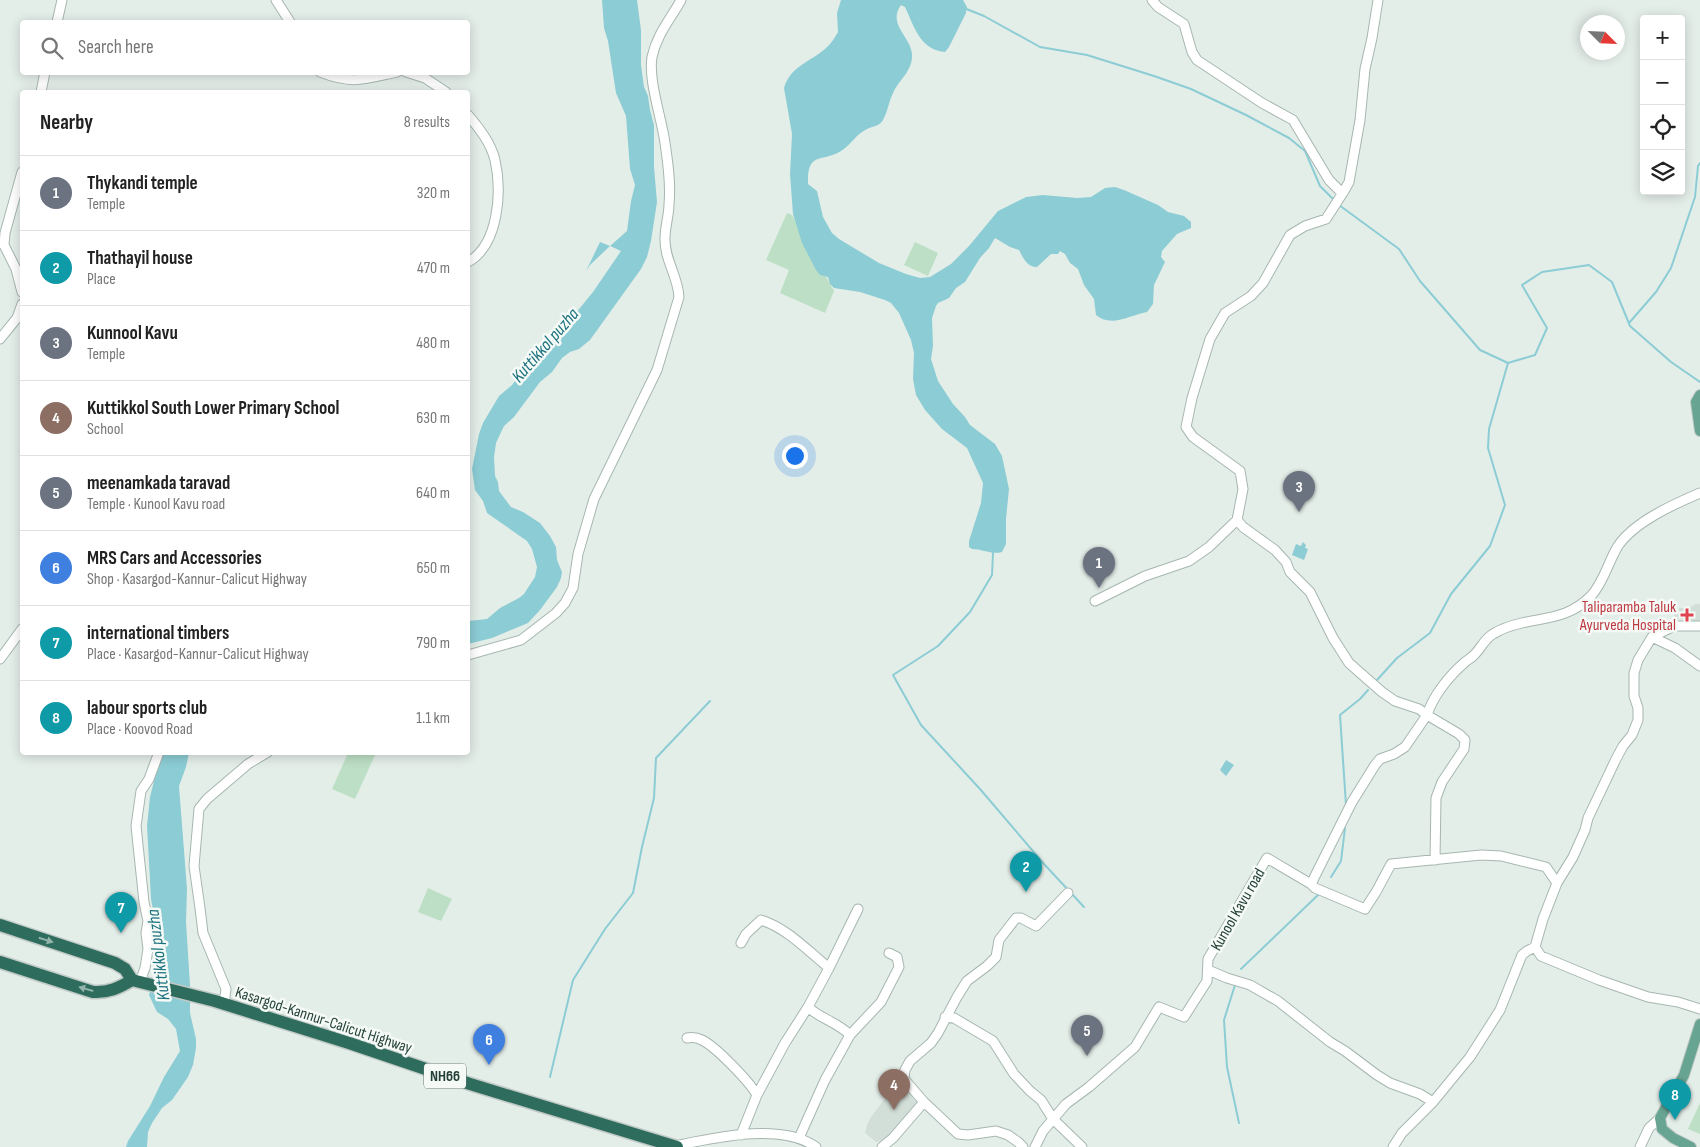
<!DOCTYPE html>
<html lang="en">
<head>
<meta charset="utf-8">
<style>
  :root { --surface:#fff; --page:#f6f6f6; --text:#222; --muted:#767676; --line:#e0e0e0; --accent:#ea580c }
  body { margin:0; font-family:"Sofia Sans Condensed",sans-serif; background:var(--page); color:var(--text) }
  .controls { position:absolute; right:15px; top:15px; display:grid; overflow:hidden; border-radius:5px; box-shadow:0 2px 12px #0003 }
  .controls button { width:45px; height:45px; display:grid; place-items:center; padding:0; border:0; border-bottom:1px solid var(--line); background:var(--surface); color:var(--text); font:25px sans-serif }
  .compass { position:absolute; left:1580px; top:15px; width:45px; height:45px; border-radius:50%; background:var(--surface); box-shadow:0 2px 12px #0003; rotate:114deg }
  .you { position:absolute; left:794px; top:455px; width:18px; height:18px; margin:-12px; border:4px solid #fff; border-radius:50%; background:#1a73e8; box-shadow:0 0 0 8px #1a73e833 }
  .badge { display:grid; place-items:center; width:32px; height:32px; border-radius:50%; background:var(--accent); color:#fff; font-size:16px; font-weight:700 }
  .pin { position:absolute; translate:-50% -41px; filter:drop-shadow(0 1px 2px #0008) }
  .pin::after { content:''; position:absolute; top:26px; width:18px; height:15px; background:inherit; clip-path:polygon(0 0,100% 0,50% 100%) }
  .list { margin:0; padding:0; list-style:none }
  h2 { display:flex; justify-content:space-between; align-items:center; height:65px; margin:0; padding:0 20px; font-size:21px }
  h2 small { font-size:16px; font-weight:400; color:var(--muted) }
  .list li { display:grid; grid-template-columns:32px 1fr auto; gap:15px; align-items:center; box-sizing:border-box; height:75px; padding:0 20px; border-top:1px solid var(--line) }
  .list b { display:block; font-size:19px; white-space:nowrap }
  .list p { margin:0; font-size:16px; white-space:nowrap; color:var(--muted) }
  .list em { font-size:16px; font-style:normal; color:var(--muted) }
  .icon { flex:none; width:28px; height:28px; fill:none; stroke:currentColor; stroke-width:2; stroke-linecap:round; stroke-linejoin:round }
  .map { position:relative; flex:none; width:1700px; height:1147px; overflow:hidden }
  .search { position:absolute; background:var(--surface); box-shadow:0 2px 12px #0003; left:20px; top:20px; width:450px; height:55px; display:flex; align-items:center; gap:12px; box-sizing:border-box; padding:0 18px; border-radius:5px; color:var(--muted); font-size:19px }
  .panel { position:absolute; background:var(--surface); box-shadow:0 2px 12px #0003; left:20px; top:90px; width:450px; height:665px; border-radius:5px }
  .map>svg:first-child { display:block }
</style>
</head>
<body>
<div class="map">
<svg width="1700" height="1147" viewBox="0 0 1700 1147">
  <rect width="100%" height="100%" fill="#e4eee9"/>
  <!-- built -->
  <path fill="#d2ded8" d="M1694,604H1700V624L1694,623V620L1674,619V612H1679V608H1689L1690,606H1694Z
    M899,1080L917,1103L893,1134L883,1140L876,1142L865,1133L867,1125L871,1117Z"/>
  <!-- green -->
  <path fill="#bddfc5" d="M787,213L792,215L834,291L825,313L780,293L789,270L766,260Z
    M915,242L938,253L928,276L904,265Z
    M348,753H376L355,799L332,789Z
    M428,888L452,899L441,921L418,912Z
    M1700,1103V1134L1688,1129Z"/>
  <!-- water -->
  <path fill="#8cccd4" d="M602,0H637L641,30V65L644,87L648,96L650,110L654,125V167L657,202L651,241L647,257L641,269L590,340L579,349L570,352L562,358L552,372L540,382L514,417L504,426L496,443L494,457L495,476L498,482L499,491L511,507L523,512L540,523L550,536L556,547L557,560L562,572L561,578L557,587L540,610L528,623L492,638L468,644V621L487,619L500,608L519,598L524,594L535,577L537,567L532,549L527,541L487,513L483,501L475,490L472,469L479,434L483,423L499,396L512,385L548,338L575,314L593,292L621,251L610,246L590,265L586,271L600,242L610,246L627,231L631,201L635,185L630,169L626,116L616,93L608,41L604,28Z
    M841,0H963L967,7L966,13L949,47L945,52C920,50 914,26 905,7L901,5C887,24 911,37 912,54C913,70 901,78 894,91C889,100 888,111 883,120C880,126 873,126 867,129C856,134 851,145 841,151C821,163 807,151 808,184L817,191L823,217L832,233L839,239L879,263L906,274L920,278L930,277L951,264L969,246L998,211L1026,197L1043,195L1077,198L1091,197L1105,188L1115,187L1124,190L1158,205L1168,212L1184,216L1191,222V228L1177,234L1162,251L1161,257L1165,262L1154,285L1153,304L1147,312C1130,315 1112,328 1096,315L1094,299L1084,285L1078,269L1070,263L1065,254L1060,251L1058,254H1051L1037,267C1027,267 1023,258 1019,250L1010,247L995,238L989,248L980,258L965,282L956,288L949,298L938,303L936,306L932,318L933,346L931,359L938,381L953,404L965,417L970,425L995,444L1002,456L1009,489L1006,519V544L1002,552C992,555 982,549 972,549L969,547V541L981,503L983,483L967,448L942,429L925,410L916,395L913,379L914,353L911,340L899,313L891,303L885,300L860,292L834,288L830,284L828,277L820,275L816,270L802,243L793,214L790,174L792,134L784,88C791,65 811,62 826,48C831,44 835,37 838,32L837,13Z
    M1303,542L1306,545L1305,548L1308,549L1304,560L1292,555L1296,544L1301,546Z
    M161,753H189L186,767L179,786L187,889L186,922L190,985V1013L196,1039V1048L193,1065L188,1077L172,1100L162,1108L152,1123L148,1132L147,1147H126L128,1141L150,1106L164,1077L180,1051L176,1029L168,1019L157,1012L149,995L156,966L154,950L158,939L151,899L147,826L150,797Z
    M1226,760L1234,765L1226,776L1220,770Z"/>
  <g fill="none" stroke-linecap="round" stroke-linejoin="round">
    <!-- stream -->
    <path stroke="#8cccd4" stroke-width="2" d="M964,8L984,16L1040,47L1087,55L1154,76L1191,89L1246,115L1289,138L1305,151L1320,186L1334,200
      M1339,205L1399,249L1420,281L1480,350L1508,363L1535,355L1547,328L1522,285L1542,272L1589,265L1612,282L1630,326L1671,362L1700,382
      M1629,323L1656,292L1671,268L1695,197L1698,166L1700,163
      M993,553L992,575L970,612L938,646L893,675L921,725L980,789L1044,864L1084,907
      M1377,680L1397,658L1430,633L1451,594L1490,546L1505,505L1488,448L1489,429L1508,363
      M1346,805L1340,715L1360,699L1368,690
      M1331,877L1341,861L1345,828
      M1241,969L1319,894
      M1235,985L1224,1020L1227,1067L1239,1123
      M550,1077L573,980L605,929L633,893L642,847L654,798L656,758L710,701"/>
    <defs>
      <path id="minor" d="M276,0L290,22
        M1152,0L1158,7L1184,24L1192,52L1197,60L1262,103L1293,120L1329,180L1340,191H1344L1349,182L1360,120L1365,69L1372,38L1378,0
        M57,22L62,0
        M320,72C353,85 365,79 397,72
        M406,72L425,78L446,92
        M41,92L45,72
        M468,115C479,128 491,143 495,160C502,191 499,245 468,262
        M1344,191L1326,219L1305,226L1290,235L1263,283L1251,296L1225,313L1210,339L1192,398L1186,427L1193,437L1240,471L1243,489L1237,520L1243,527L1275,550L1286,562L1290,572L1310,592L1333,638L1349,663L1382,692L1395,701L1419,709L1427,715C1433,696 1449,676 1464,663C1467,660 1470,659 1473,656C1481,649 1484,639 1493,634C1501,629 1513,625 1522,623C1548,617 1569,618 1591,596C1604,582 1608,562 1618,546C1634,522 1674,504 1700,493
        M1,243L4,245L16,269L22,292
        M4,245L5,233L22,172
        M0,339L17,318L22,304
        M1095,601L1145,576L1189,561L1209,547L1237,520
        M1652,637L1674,626H1700
        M468,655L521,640L556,613L565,603L573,588L578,554L594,499L657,370L679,297C678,276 664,259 665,238C665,227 669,215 669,204C671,184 668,163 665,143C662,119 648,81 652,57C657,34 670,20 681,0
        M0,659L22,629
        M1700,666L1675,648L1652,637L1638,660L1634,673V696L1638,708V720L1632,735L1623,746L1616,759L1588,818L1585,830L1573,857L1557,883L1543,919L1535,947L1541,956L1599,980L1648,997L1678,1002L1700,1009
        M1311,884L1352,802L1375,765L1380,759L1394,754L1405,747L1427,715L1459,734L1465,740L1464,749L1442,782L1436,798L1435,860
        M741,943L746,934L761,920C787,928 808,951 829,968L808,1007C820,1019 836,1021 850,1035
        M829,968L858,909
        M1208,970L1227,978L1250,985L1278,1001L1330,1042L1345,1051L1377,1075L1390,1083L1420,1094L1433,1102
        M140,982L145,968L148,949L146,933L148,921L144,902L136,826L141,791L149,779L159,752
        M224,1004L226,989L203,933L200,908L194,866L199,809L207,799L248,764L268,752
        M945,1017L954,1018L993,1041L1014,1074L1030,1091L1041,1100L1053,1119L1082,1147
        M687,1038C692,1037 696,1037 702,1040C716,1047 749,1081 757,1095L741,1135
        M757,1095L785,1043L808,1007
        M924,1102L904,1079L905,1070L910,1061L931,1043L938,1033L957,997L967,981L987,966L996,957L999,940L1016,918H1021L1036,926L1068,893
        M799,1138L825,1080L850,1035L881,1002L899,967L897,957L889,953
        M674,1146C714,1138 781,1122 816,1147
        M882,1147L893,1138L924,1102L958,1134L968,1135L996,1131L1008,1135L1018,1142L1023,1147
        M1035,1147L1043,1131L1066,1104L1089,1087L1135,1047L1159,1007L1184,1017L1207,981L1208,959L1267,858L1311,884L1315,888L1365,909L1376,892L1391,864L1481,855L1501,856L1546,867L1557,883
        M1393,1147L1402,1133L1433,1102L1470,1057L1500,1010L1522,955L1527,951L1535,947
        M1640,1147L1649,1128L1660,1118"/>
      <path id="major" d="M1700,395L1696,402L1700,431
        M1691,1147L1673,1138L1662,1129L1660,1118L1684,1075L1700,1024"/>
      <path id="highway" d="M0,925L115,963L125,969L132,980
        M0,962L93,992C108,993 119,988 132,980L215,1001L349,1043L470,1084L677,1147"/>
    </defs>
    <!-- minor casing -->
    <use href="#minor" stroke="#a6b6b0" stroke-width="11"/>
    <!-- major casing -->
    <use href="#major" stroke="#c1cac7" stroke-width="12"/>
    <!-- highway casing -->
    <use href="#highway" stroke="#c1cac7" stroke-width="15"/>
    <!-- minor -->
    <use href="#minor" stroke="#fff" stroke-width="9"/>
    <!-- major -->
    <use href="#major" stroke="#68a492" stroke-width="10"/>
    <!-- highway -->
    <use href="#highway" stroke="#2e6d5d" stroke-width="12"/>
  </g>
  <!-- one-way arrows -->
  <defs><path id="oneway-solid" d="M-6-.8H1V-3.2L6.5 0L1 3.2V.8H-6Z" transform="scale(1.25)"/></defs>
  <g fill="#92b4aa">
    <use href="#oneway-solid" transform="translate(46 940) rotate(17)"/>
    <use href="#oneway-solid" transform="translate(86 989) rotate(-164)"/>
  </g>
  <!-- markers -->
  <path fill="#e0444e" stroke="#f5faf7" stroke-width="2" d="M1684.5 607.5h5v5h5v5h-5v5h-5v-5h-5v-5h5z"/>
  <g text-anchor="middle" stroke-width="5" stroke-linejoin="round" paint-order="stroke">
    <!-- shield labels -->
    <rect fill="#f5faf7" stroke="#627871" stroke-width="1" x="424" y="1063.5" width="42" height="25" rx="4"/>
    <g font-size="15" font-weight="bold" fill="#234037">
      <text x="445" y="1081">NH66</text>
    </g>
    <!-- health labels -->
    <g font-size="16" fill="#be3a42" stroke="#f5faf7" text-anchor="end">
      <text x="1676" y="612">Taliparamba Taluk<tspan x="1676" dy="18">Ayurveda Hospital</tspan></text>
    </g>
    <!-- street labels -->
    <g font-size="16" fill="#234037" stroke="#f5faf7">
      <text transform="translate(1237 909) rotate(-60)" y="6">Kunool Kavu road</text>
      <text transform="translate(324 1019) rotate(18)" y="6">Kasargod-Kannur-Calicut Highway</text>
    </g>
    <!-- water labels -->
    <g font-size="18" font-style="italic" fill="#1b727e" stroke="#f5faf7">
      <text transform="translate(545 345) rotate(-49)" y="6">Kuttikkol puzha</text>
      <text transform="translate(158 955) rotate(-97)" y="6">Kuttikkol puzha</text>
    </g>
  </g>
</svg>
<div class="controls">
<button>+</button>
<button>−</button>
<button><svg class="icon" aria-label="locate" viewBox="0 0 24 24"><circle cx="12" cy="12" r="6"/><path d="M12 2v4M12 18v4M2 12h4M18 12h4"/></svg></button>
<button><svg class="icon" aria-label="layers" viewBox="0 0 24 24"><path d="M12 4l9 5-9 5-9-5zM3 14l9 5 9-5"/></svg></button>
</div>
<svg class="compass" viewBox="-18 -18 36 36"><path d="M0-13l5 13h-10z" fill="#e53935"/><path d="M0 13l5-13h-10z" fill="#767676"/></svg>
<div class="you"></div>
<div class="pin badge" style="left:1099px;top:588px;background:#6b7280">1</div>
<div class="pin badge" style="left:1026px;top:892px;background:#0f9aa8">2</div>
<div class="pin badge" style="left:1299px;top:512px;background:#6b7280">3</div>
<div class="pin badge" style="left:894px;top:1110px;background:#8d6e63">4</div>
<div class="pin badge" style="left:1087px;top:1056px;background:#6b7280">5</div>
<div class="pin badge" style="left:489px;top:1065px;background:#3f7fe0">6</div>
<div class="pin badge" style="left:121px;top:933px;background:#0f9aa8">7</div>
<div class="pin badge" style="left:1675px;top:1120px;background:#0f9aa8">8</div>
<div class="search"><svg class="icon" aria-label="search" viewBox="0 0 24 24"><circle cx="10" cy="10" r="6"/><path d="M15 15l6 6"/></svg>Search here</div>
<section class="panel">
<h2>Nearby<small>8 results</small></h2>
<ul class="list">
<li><span class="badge" style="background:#6b7280">1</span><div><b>Thykandi temple</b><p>Temple</p></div><em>320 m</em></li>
<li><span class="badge" style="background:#0f9aa8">2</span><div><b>Thathayil house</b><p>Place</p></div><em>470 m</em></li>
<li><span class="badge" style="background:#6b7280">3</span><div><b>Kunnool Kavu</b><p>Temple</p></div><em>480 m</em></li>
<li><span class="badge" style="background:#8d6e63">4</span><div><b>Kuttikkol South Lower Primary School</b><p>School</p></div><em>630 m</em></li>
<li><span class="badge" style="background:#6b7280">5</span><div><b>meenamkada taravad</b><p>Temple · Kunool Kavu road</p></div><em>640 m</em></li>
<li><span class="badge" style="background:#3f7fe0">6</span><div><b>MRS Cars and Accessories</b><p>Shop · Kasargod-Kannur-Calicut Highway</p></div><em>650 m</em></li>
<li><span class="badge" style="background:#0f9aa8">7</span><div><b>international timbers</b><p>Place · Kasargod-Kannur-Calicut Highway</p></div><em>790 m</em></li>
<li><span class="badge" style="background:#0f9aa8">8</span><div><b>labour sports club</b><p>Place · Koovod Road</p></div><em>1.1 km</em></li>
</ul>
</section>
</div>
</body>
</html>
